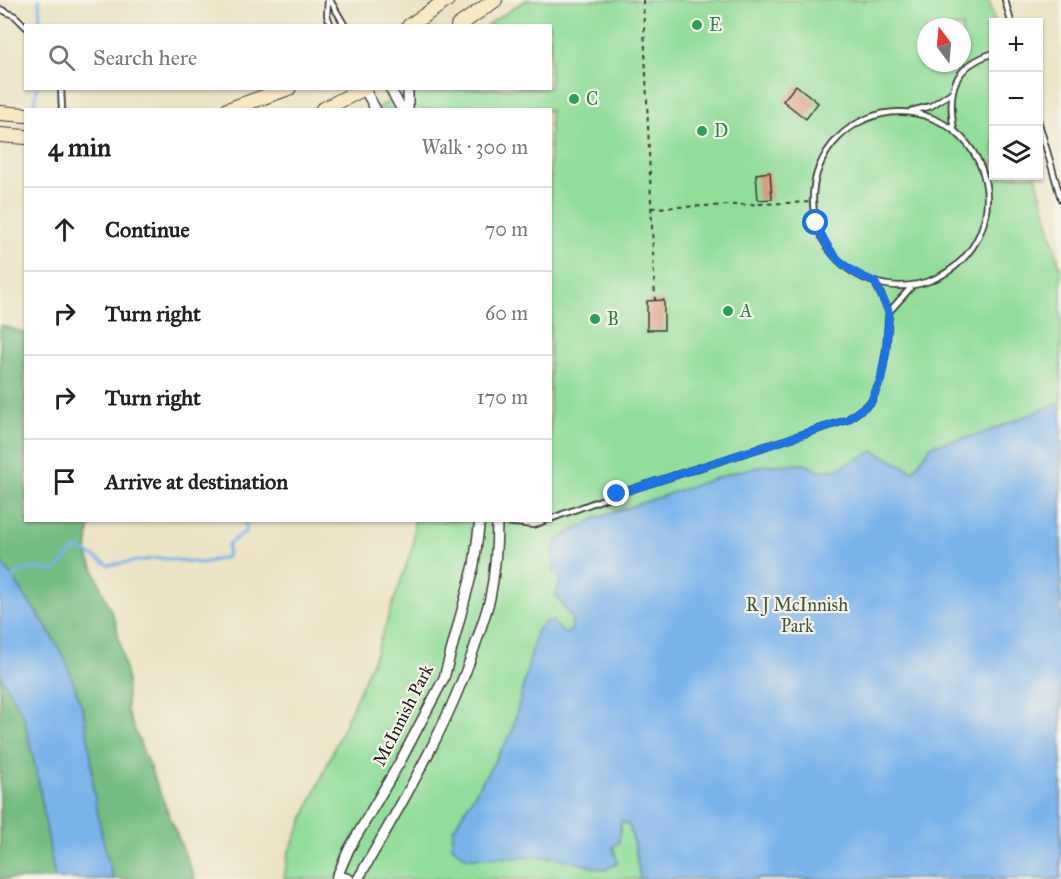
<!DOCTYPE html>
<html lang="en">
<head>
<meta charset="utf-8">
<style>
  :root { --surface:#fff; --page:#f6f6f6; --text:#222; --muted:#767676; --line:#e0e0e0 }
  body { margin:0; font-family:"IM FELL Great Primer",serif; background:var(--page); color:var(--text) }
  .controls { position:absolute; right:18px; top:18px; display:grid; overflow:hidden; border-radius:0px; box-shadow:0 2px 4px #0004 }
  .controls button { width:54px; height:54px; display:grid; place-items:center; padding:0; border:0; border-bottom:2px solid var(--line); background:var(--surface); color:var(--text); font:30px sans-serif }
  .compass { position:absolute; left:917px; top:18px; width:54px; height:54px; border-radius:50%; background:var(--surface); box-shadow:0 2px 4px #0004; rotate:344deg }
  .stop { position:absolute; width:18px; height:18px; margin:-14px; border:4px solid #1a73e8; border-radius:50%; background:#fff }
  .stop.end { background:#1a73e8; border-color:#fff; box-shadow:0 2px 6px #0008 }
  .list { margin:0; padding:0; list-style:none }
  h2 { display:flex; justify-content:space-between; align-items:center; height:78px; margin:0; padding:0 24px; font-size:26px }
  h2 small { font-size:20px; font-weight:400; color:var(--muted) }
  .list li { display:grid; grid-template-columns:39px 1fr auto; gap:18px; align-items:center; box-sizing:border-box; height:84px; padding:0 24px; border-top:2px solid var(--line) }
  .list b { display:block; font-size:22px; white-space:nowrap }
  .list em { font-size:20px; font-style:normal; color:var(--muted) }
  .icon { flex:none; width:33px; height:33px; fill:none; stroke:currentColor; stroke-width:2; stroke-linecap:round; stroke-linejoin:round }
  .map { position:relative; flex:none; width:1061px; height:879px; overflow:hidden }
  .search { position:absolute; background:var(--surface); box-shadow:0 2px 4px #0004; left:24px; top:24px; width:528px; height:66px; display:flex; align-items:center; gap:15px; box-sizing:border-box; padding:0 21px; border-radius:0px; color:var(--muted); font-size:22px }
  .panel { position:absolute; background:var(--surface); box-shadow:0 2px 4px #0004; left:24px; top:108px; width:528px; height:414px; border-radius:0px }
  .map>svg:first-child { display:block }
</style>
</head>
<body>
<div class="map">
<svg width="1061" height="879" viewBox="0 0 1061 879">
  <rect width="100%" height="100%" fill="#f7f3e8"/>
  <filter id="ink" filterUnits="userSpaceOnUse"><feTurbulence type="fractalNoise" baseFrequency=".0167" numOctaves="2"/><feDisplacementMap in="SourceGraphic" scale="12" xChannelSelector="R" yChannelSelector="G"/><feConvolveMatrix kernelMatrix="1 2 1 2 8 2 1 2 1" color-interpolation-filters="sRGB"/></filter>
  <filter id="wash" filterUnits="userSpaceOnUse"><feTurbulence type="fractalNoise" baseFrequency=".008" numOctaves="4" result="noise"/><feDisplacementMap in="SourceGraphic" scale="24" xChannelSelector="R" yChannelSelector="G"/><feGaussianBlur stdDeviation="1.35" result="paint"/><feColorMatrix in="noise" values="0 0 0 0 0 0 0 0 0 0 0 0 0 0 0 0 0 1.4 0 .05"/><feComposite in="paint" operator="in"/></filter>
  <g filter="url(#wash)">
    <rect width="100%" height="100%" fill="#ebe3c4"/>
    <!-- green -->
    <path fill="#91dd99" stroke="#567c5a" stroke-width="1.5" fill-rule="evenodd" d="M526,0H989L995,22H994V176H1036L1061,271V879H284L288,854L375,655L413,546L414,521L550,520V110L373,109L419,89L550,88V26L487,25ZM926,27H962V63H926Z"/>
    <!-- forest -->
    <path fill="#74bc81" stroke="#486c4e" stroke-width="1.5" d="M0,325L25,333L26,520L90,521L87,553L116,623L127,678V711L195,879H0Z"/>
    <!-- water -->
    <path fill="#7ab2ea" stroke="#4b6783" stroke-width="1.5" d="M1056,404L1061,408V879H640L635,847L629,825L621,821L619,842L613,846L618,863L605,870L554,857L467,858L452,847L453,830L512,732L537,630L545,622L552,621L565,634L572,630V619L556,595L561,578L554,572C554,564 552,554 554,547C557,535 584,527 594,519L734,472L767,465L805,464L819,471L837,469L874,451L913,471L932,445L981,434Z
      M0,560L44,623L65,659L83,710L91,755L93,788L102,836L113,879H55L38,779L24,717L0,674Z"/>
    <g fill="none" stroke-linecap="round" stroke-linejoin="round">
      <!-- stream -->
      <path stroke="#7ab2ea" stroke-width="3" d="M39,0L40,21
        M34,110L37,88
        M11,579C25,568 37,566 54,571C64,564 68,553 79,548L109,565L159,558L202,563L227,557L228,544L246,531V520"/>
    </g>
    <g id="blocks">
      <!-- building -->
      <path fill="#d99981" d="M796,85L818,103L806,119L783,101Z
        M770,172L772,199L758,200L756,174Z
        M664,300V330H647V301Z"/>
    </g>
  </g>
  <g filter="url(#ink)">
    <use href="#blocks" fill-opacity="0" stroke="#3b3a35" stroke-width="1.5"/>
    <g fill="none" stroke-linecap="round" stroke-linejoin="round">
      <defs>
        <path id="lane" d="M328,0L327,15L331,26
          M330,0L345,26
          M1005,0L1011,22
          M0,9L15,16L26,27
          M61,88L62,110
          M911,111L931,106L951,93
          M813 199a87 87 0 1 1 174 0a87 87 0 1 1-174 0Z
          M1038,120L1061,199
          M954,130C947,90 953,66 994,53
          M889,312L913,285
          M550,519L617,494L847,420L871,402L881,379L886,351L889,312L875,282
          M488,520L534,525L546,520"/>
        <path id="street" d="M364,88L376,110
          M390,88L402,110
          M408,88V110
          M337,875L349,879
          M336,879L349,849L401,760L444,678L474,565L480,520
          M358,879C403,801 450,724 478,637C482,624 487,611 490,598C495,573 497,546 497,520"/>
        <path id="secondary" d="M409,26L447,0
          M458,26L495,0
          M227,110L289,88
          M322,110L365,88
          M0,113L26,115
          M0,135L26,137"/>
      </defs>
      <!-- lane casing -->
      <use href="#lane" stroke="#3b3a35" stroke-width="8"/>
      <!-- street casing -->
      <use href="#street" stroke="#3b3a35" stroke-width="12"/>
      <!-- secondary casing -->
      <use href="#secondary" stroke="#3b3a35" stroke-width="16"/>
      <!-- path -->
      <path stroke="#3b3a35" stroke-width="2" stroke-dasharray="4.5 4.5" stroke-linecap="butt" d="M643,0L655,301
        M651,208L812,202"/>
      <!-- lane -->
      <use href="#lane" stroke="#fff" stroke-width="4.5"/>
      <!-- street -->
      <use href="#street" stroke="#fff" stroke-width="9"/>
      <!-- secondary -->
      <use href="#secondary" stroke="#f8e8c3" stroke-width="14"/>
    </g>
  </g>
  <g fill="none" stroke-linecap="round" stroke-linejoin="round" filter="url(#ink)">
    <!-- route -->
    <path stroke="#1a73e8" stroke-width="8" d="M617,494L847,420L871,402L881,379L886,351L889,312L875,282C843,269 829,255 816,223"/>
  </g>
  <!-- markers -->
  <g fill="#2e9e5b" stroke="#f7f3e8" stroke-width="2">
    <circle cx="697" cy="25" r="6"/>
    <circle cx="574" cy="99" r="6"/>
    <circle cx="702" cy="131" r="6"/>
    <circle cx="728" cy="311" r="6"/>
    <circle cx="595" cy="319" r="6"/>
  </g>
  <g text-anchor="middle" stroke-width="4.5" stroke-linejoin="round" paint-order="stroke">
    <!-- leisure labels -->
    <g font-size="18" fill="#27864d" stroke="#f7f3e8" text-anchor="start">
      <text x="709" y="31">E</text>
      <text x="586" y="105">C</text>
      <text x="714" y="137">D</text>
      <text x="740" y="317">A</text>
      <text x="607" y="325">B</text>
    </g>
    <!-- park labels -->
    <g font-size="18" fill="#3f5642" stroke="#f7f3e8">
      <text x="797" y="611">R J McInnish<tspan x="797" dy="21">Park</tspan></text>
    </g>
    <!-- street labels -->
    <g font-size="18" fill="#1c1c1c" stroke="#f7f3e8">
      <text transform="translate(403 715) rotate(-63)" y="6">McInnish Park</text>
    </g>
  </g>
</svg>
<div class="controls">
<button>+</button>
<button>−</button>
<button><svg class="icon" aria-label="layers" viewBox="0 0 24 24"><path d="M12 4l9 5-9 5-9-5zM3 14l9 5 9-5"/></svg></button>
</div>
<svg class="compass" viewBox="-18 -18 36 36"><path d="M0-13l5 13h-10z" fill="#e53935"/><path d="M0 13l5-13h-10z" fill="#767676"/></svg>
<div class="stop" style="left:816px;top:223px"></div>
<div class="stop end" style="left:617px;top:494px"></div>
<div class="search"><svg class="icon" aria-label="search" viewBox="0 0 24 24"><circle cx="10" cy="10" r="6"/><path d="M15 15l6 6"/></svg>Search here</div>
<section class="panel">
<h2>4 min<small>Walk · 300 m</small></h2>
<ul class="list">
<li><svg class="icon" aria-label="ahead" viewBox="0 0 24 24"><path d="M12 20V5M6 11l6-6 6 6"/></svg><div><b>Continue</b></div><em>70 m</em></li>
<li><svg class="icon" aria-label="right" viewBox="0 0 24 24"><path d="M7 20v-9h11M14 6l5 5-5 5"/></svg><div><b>Turn right</b></div><em>60 m</em></li>
<li><svg class="icon" aria-label="right" viewBox="0 0 24 24"><path d="M7 20v-9h11M14 6l5 5-5 5"/></svg><div><b>Turn right</b></div><em>170 m</em></li>
<li><svg class="icon" aria-label="arrive" viewBox="0 0 24 24"><path d="M6 21V4h12l-3 4 3 4H6"/></svg><div><b>Arrive at destination</b></div></li>
</ul>
</section>
</div>
</body>
</html>
